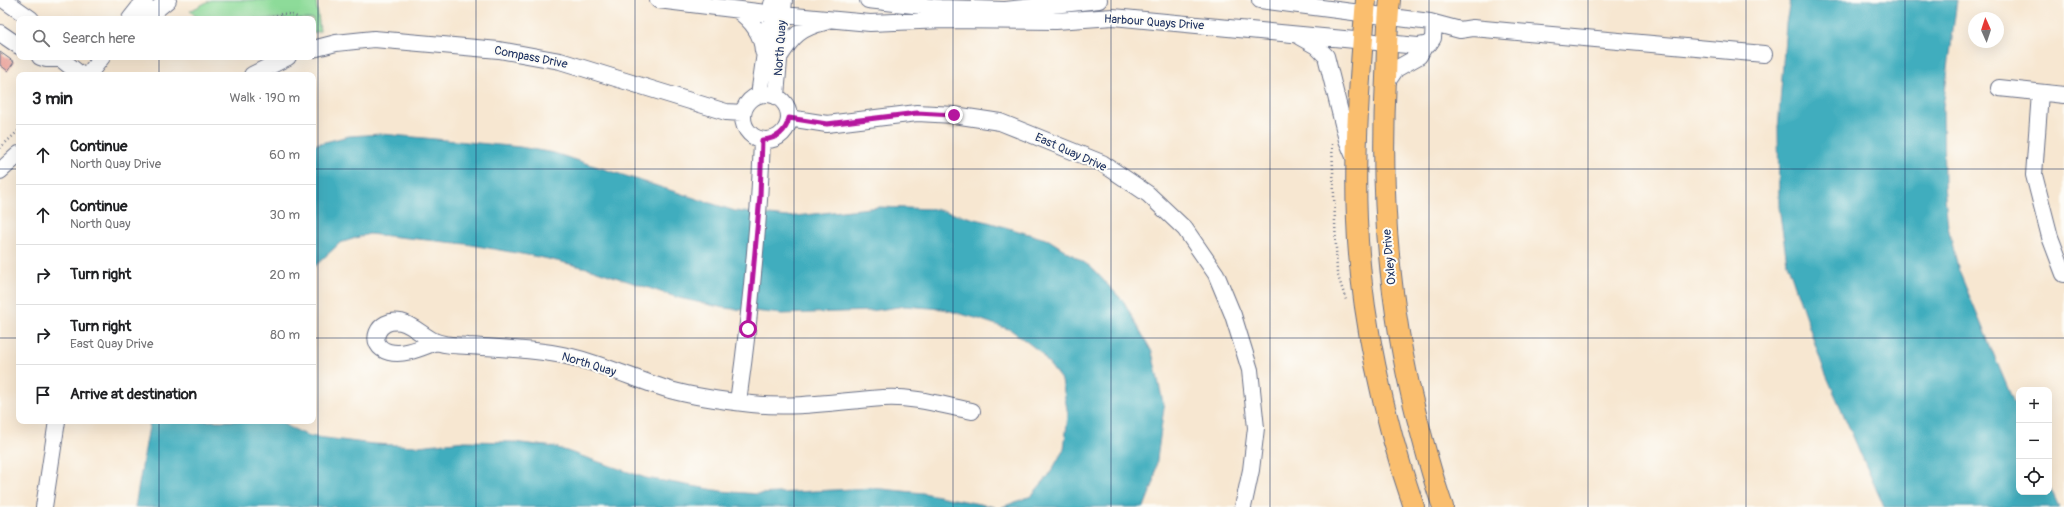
<!DOCTYPE html>
<html lang="en">
<head>
<meta charset="utf-8">
<style>
  :root { --surface:#fff; --page:#f2f2f2; --text:#202124; --muted:#757577; --line:#e0e0e0 }
  body { margin:0; font-family:Pangolin,sans-serif; background:var(--page); color:var(--text) }
  .controls { position:absolute; right:12px; bottom:12px; display:grid; overflow:hidden; border-radius:8px; box-shadow:0 4px 16px #0002 }
  .controls button { width:36px; height:36px; display:grid; place-items:center; padding:0; border:0; border-bottom:1px solid var(--line); background:var(--surface); color:var(--text); font:20px sans-serif }
  .compass { position:absolute; left:1968px; top:12px; width:36px; height:36px; border-radius:50%; background:var(--surface); box-shadow:0 4px 16px #0002; rotate:357deg }
  .stop { position:absolute; width:12px; height:12px; margin:-9px; border:3px solid #b5179e; border-radius:50%; background:#fff }
  .stop.end { background:#b5179e; border-color:#fff; box-shadow:0 1px 4px #0008 }
  .list { margin:0; padding:0; list-style:none }
  h2 { display:flex; justify-content:space-between; align-items:center; height:52px; margin:0; padding:0 16px; font-size:17px }
  h2 small { font-size:13px; font-weight:400; color:var(--muted) }
  .list li { display:grid; grid-template-columns:26px 1fr auto; gap:12px; align-items:center; box-sizing:border-box; height:60px; padding:0 16px; border-top:1px solid var(--line) }
  .list b { display:block; font-size:15px; white-space:nowrap }
  .list p { margin:0; font-size:13px; white-space:nowrap; color:var(--muted) }
  .list em { font-size:13px; font-style:normal; color:var(--muted) }
  .icon { flex:none; width:22px; height:22px; fill:none; stroke:currentColor; stroke-width:2; stroke-linecap:round; stroke-linejoin:round }
  .map { position:relative; flex:none; width:2064px; height:507px; overflow:hidden }
  .search { position:absolute; background:var(--surface); box-shadow:0 4px 16px #0002; left:16px; top:16px; width:300px; height:44px; display:flex; align-items:center; gap:10px; box-sizing:border-box; padding:0 14px; border-radius:8px; color:var(--muted); font-size:15px }
  .panel { position:absolute; background:var(--surface); box-shadow:0 4px 16px #0002; left:16px; top:72px; width:300px; height:352px; border-radius:8px }
  .map>svg:first-child { display:block }
</style>
</head>
<body>
<div class="map">
<svg width="2064" height="507" viewBox="0 0 2064 507">
  <rect width="100%" height="100%" fill="#fdfcf7"/>
  <filter id="ink" filterUnits="userSpaceOnUse"><feTurbulence type="fractalNoise" baseFrequency=".025" numOctaves="2"/><feDisplacementMap in="SourceGraphic" scale="8" xChannelSelector="R" yChannelSelector="G"/><feConvolveMatrix kernelMatrix="1 2 1 2 8 2 1 2 1" color-interpolation-filters="sRGB"/></filter>
  <filter id="wash" filterUnits="userSpaceOnUse"><feTurbulence type="fractalNoise" baseFrequency=".012" numOctaves="4" result="noise"/><feDisplacementMap in="SourceGraphic" scale="16" xChannelSelector="R" yChannelSelector="G"/><feGaussianBlur stdDeviation="0.9" result="paint"/><feColorMatrix in="noise" values="0 0 0 0 0 0 0 0 0 0 0 0 0 0 0 0 0 1.4 0 .05"/><feComposite in="paint" operator="in"/></filter>
  <g filter="url(#wash)">
    <rect width="100%" height="100%" fill="#f7e7d1"/>
    <!-- green -->
    <path fill="#8ddb99" stroke="#54857c" d="M211,0H316L320,31L313,33V19H199L190,11Z"/>
    <!-- water -->
    <path fill="#40adbe" stroke="#2e6e8e" d="M1790,0H1957L1943,107L1944,186L1948,227L1959,271L2019,415V492H2049V485L2059,507H1884L1824,370L1787,263L1779,207L1778,129L1786,24Z
      M382,134L520,147L554,153L735,211L786,217L879,207L934,209L988,222L1049,240L1091,267L1124,302L1152,352L1164,407L1154,482L1144,507H1002L1031,496L1049,475L1064,449L1068,415L1062,381L1039,351L1011,330L979,319L943,309L905,306L871,311L782,314L724,308L679,298L591,269L544,258L466,244L369,234L340,243L313,268V145L349,136Z
      M150,421H281L285,425L309,436L373,444L418,446L465,441L513,442L555,447L646,478L721,491L757,494L872,488L923,493L995,507H135Z"/>
    <g id="blocks">
      <!-- building -->
      <path fill="#e89a92" d="M0,52L14,62L8,71L0,65Z"/>
    </g>
  </g>
  <g filter="url(#ink)">
    <use href="#blocks" fill-opacity="0" stroke="#686f86" stroke-width="1"/>
    <g fill="none" stroke-linecap="round" stroke-linejoin="round">
      <defs>
        <path id="minor" d="M4,0L31,19
          M658,0L783,15L870,23L944,20L1056,21L1113,17L1418,46L1429,44L1433,38L1434,23
          M868,0L940,8L1005,10L1099,0
          M1260,0L1430,22L1460,30L1473,28L1764,54
          M737,10C751,20 762,34 763,51
          M130,19L145,0
          M145,19L168,0
          M0,33L19,46
          M1300,37L1316,46L1326,56L1347,140L1355,159
          M313,49L336,43L374,39L499,50L560,61L726,112L743,113
          M780,56C793,36 800,28 825,22
          M40,57L46,59H61L81,75
          M88,75L102,57
          M252,75L288,57
          M1385,85L1396,69L1419,56L1425,45
          M1999,88L2064,95
          M2040,93L2034,175L2050,237L2064,274
          M743 117a23 23 0 1 1 46 0a23 23 0 1 1-46 0Z
          M759,95L772,4
          M776,96L784,0
          M789,118L827,124L917,113L954,115L1000,122L1102,163L1148,194L1185,229L1216,274L1233,315L1250,370L1256,428L1251,470L1243,507
          M0,171L19,154
          M436,342C422,347 405,356 389,352C366,346 377,317 401,322C413,325 423,336 434,341C444,346 458,345 468,346C496,348 524,349 551,353C592,359 631,378 670,390C696,397 725,401 752,404C796,409 839,401 883,398C913,396 942,405 972,411
          M738,402C750,315 759,228 762,140
          M44,507L57,421"/>
        <path id="major" d="M1366,0C1360,73 1354,147 1357,220C1360,313 1384,420 1414,507
          M1390,0C1387,26 1387,52 1386,78C1380,192 1388,304 1416,414C1424,445 1432,477 1443,507"/>
      </defs>
      <!-- minor casing -->
      <use href="#minor" stroke="#686f86" stroke-width="18"/>
      <!-- major casing -->
      <use href="#major" stroke="#686f86" stroke-width="22"/>
      <!-- path -->
      <path stroke="#686f86" stroke-width="2.5" stroke-dasharray="1 3" stroke-linecap="butt" d="M250,19L255,18L256,19
        M269,19C279,13 286,12 297,17L298,19
        M1332,144L1337,273L1346,300
        M0,148L19,130"/>
      <!-- minor -->
      <use href="#minor" stroke="#fff" stroke-width="16"/>
      <!-- major -->
      <use href="#major" stroke="#fabe6e" stroke-width="20"/>
    </g>
  </g>
  <g fill="none" stroke-linecap="round" stroke-linejoin="round" filter="url(#ink)">
    <!-- route -->
    <path stroke="#b5179e" stroke-width="5" d="M748,329L760,196L762,140C777,139 786,132 789,118L827,124L917,113L954,115"/>
  </g>
  <!-- grid -->
  <path fill="none" stroke="#1b2f5e" stroke-width="1" stroke-opacity="0.55" d="M159,0V19M318,0V507M476,0V507M635,0V507M794,0V507M953,0V507M1111,0V507M1270,0V507M1429,0V507M1588,0V507M1746,0V507M1905,0V507M159,57V75M0,169H19M313,169H2064M0,338H19M313,338H2064M159,421V507"/>
  <g text-anchor="middle" stroke-width="4" stroke-linejoin="round" paint-order="stroke">
    <!-- street labels -->
    <g font-size="12" fill="#1b2f5e" stroke="#fdfcf7">
      <text transform="translate(1154 22) rotate(4)" y="4">Harbour Quays Drive</text>
      <text transform="translate(780 48) rotate(-86)" y="4">North Quay</text>
      <text transform="translate(531 57) rotate(11)" y="4">Compass Drive</text>
      <text transform="translate(1071 152) rotate(24)" y="4">East Quay Drive</text>
      <text transform="translate(1389 257) rotate(-95)" y="4">Oxley Drive</text>
      <text transform="translate(589 364) rotate(17)" y="4">North Quay</text>
    </g>
  </g>
</svg>
<div class="controls">
<button>+</button>
<button>−</button>
<button><svg class="icon" aria-label="locate" viewBox="0 0 24 24"><circle cx="12" cy="12" r="6"/><path d="M12 2v4M12 18v4M2 12h4M18 12h4"/></svg></button>
</div>
<svg class="compass" viewBox="-18 -18 36 36"><path d="M0-13l5 13h-10z" fill="#e53935"/><path d="M0 13l5-13h-10z" fill="#757577"/></svg>
<div class="stop" style="left:748px;top:329px"></div>
<div class="stop end" style="left:954px;top:115px"></div>
<div class="search"><svg class="icon" aria-label="search" viewBox="0 0 24 24"><circle cx="10" cy="10" r="6"/><path d="M15 15l6 6"/></svg>Search here</div>
<section class="panel">
<h2>3 min<small>Walk · 190 m</small></h2>
<ul class="list">
<li><svg class="icon" aria-label="ahead" viewBox="0 0 24 24"><path d="M12 20V5M6 11l6-6 6 6"/></svg><div><b>Continue</b><p>North Quay Drive</p></div><em>60 m</em></li>
<li><svg class="icon" aria-label="ahead" viewBox="0 0 24 24"><path d="M12 20V5M6 11l6-6 6 6"/></svg><div><b>Continue</b><p>North Quay</p></div><em>30 m</em></li>
<li><svg class="icon" aria-label="right" viewBox="0 0 24 24"><path d="M7 20v-9h11M14 6l5 5-5 5"/></svg><div><b>Turn right</b></div><em>20 m</em></li>
<li><svg class="icon" aria-label="right" viewBox="0 0 24 24"><path d="M7 20v-9h11M14 6l5 5-5 5"/></svg><div><b>Turn right</b><p>East Quay Drive</p></div><em>80 m</em></li>
<li><svg class="icon" aria-label="arrive" viewBox="0 0 24 24"><path d="M6 21V4h12l-3 4 3 4H6"/></svg><div><b>Arrive at destination</b></div></li>
</ul>
</section>
</div>
</body>
</html>
